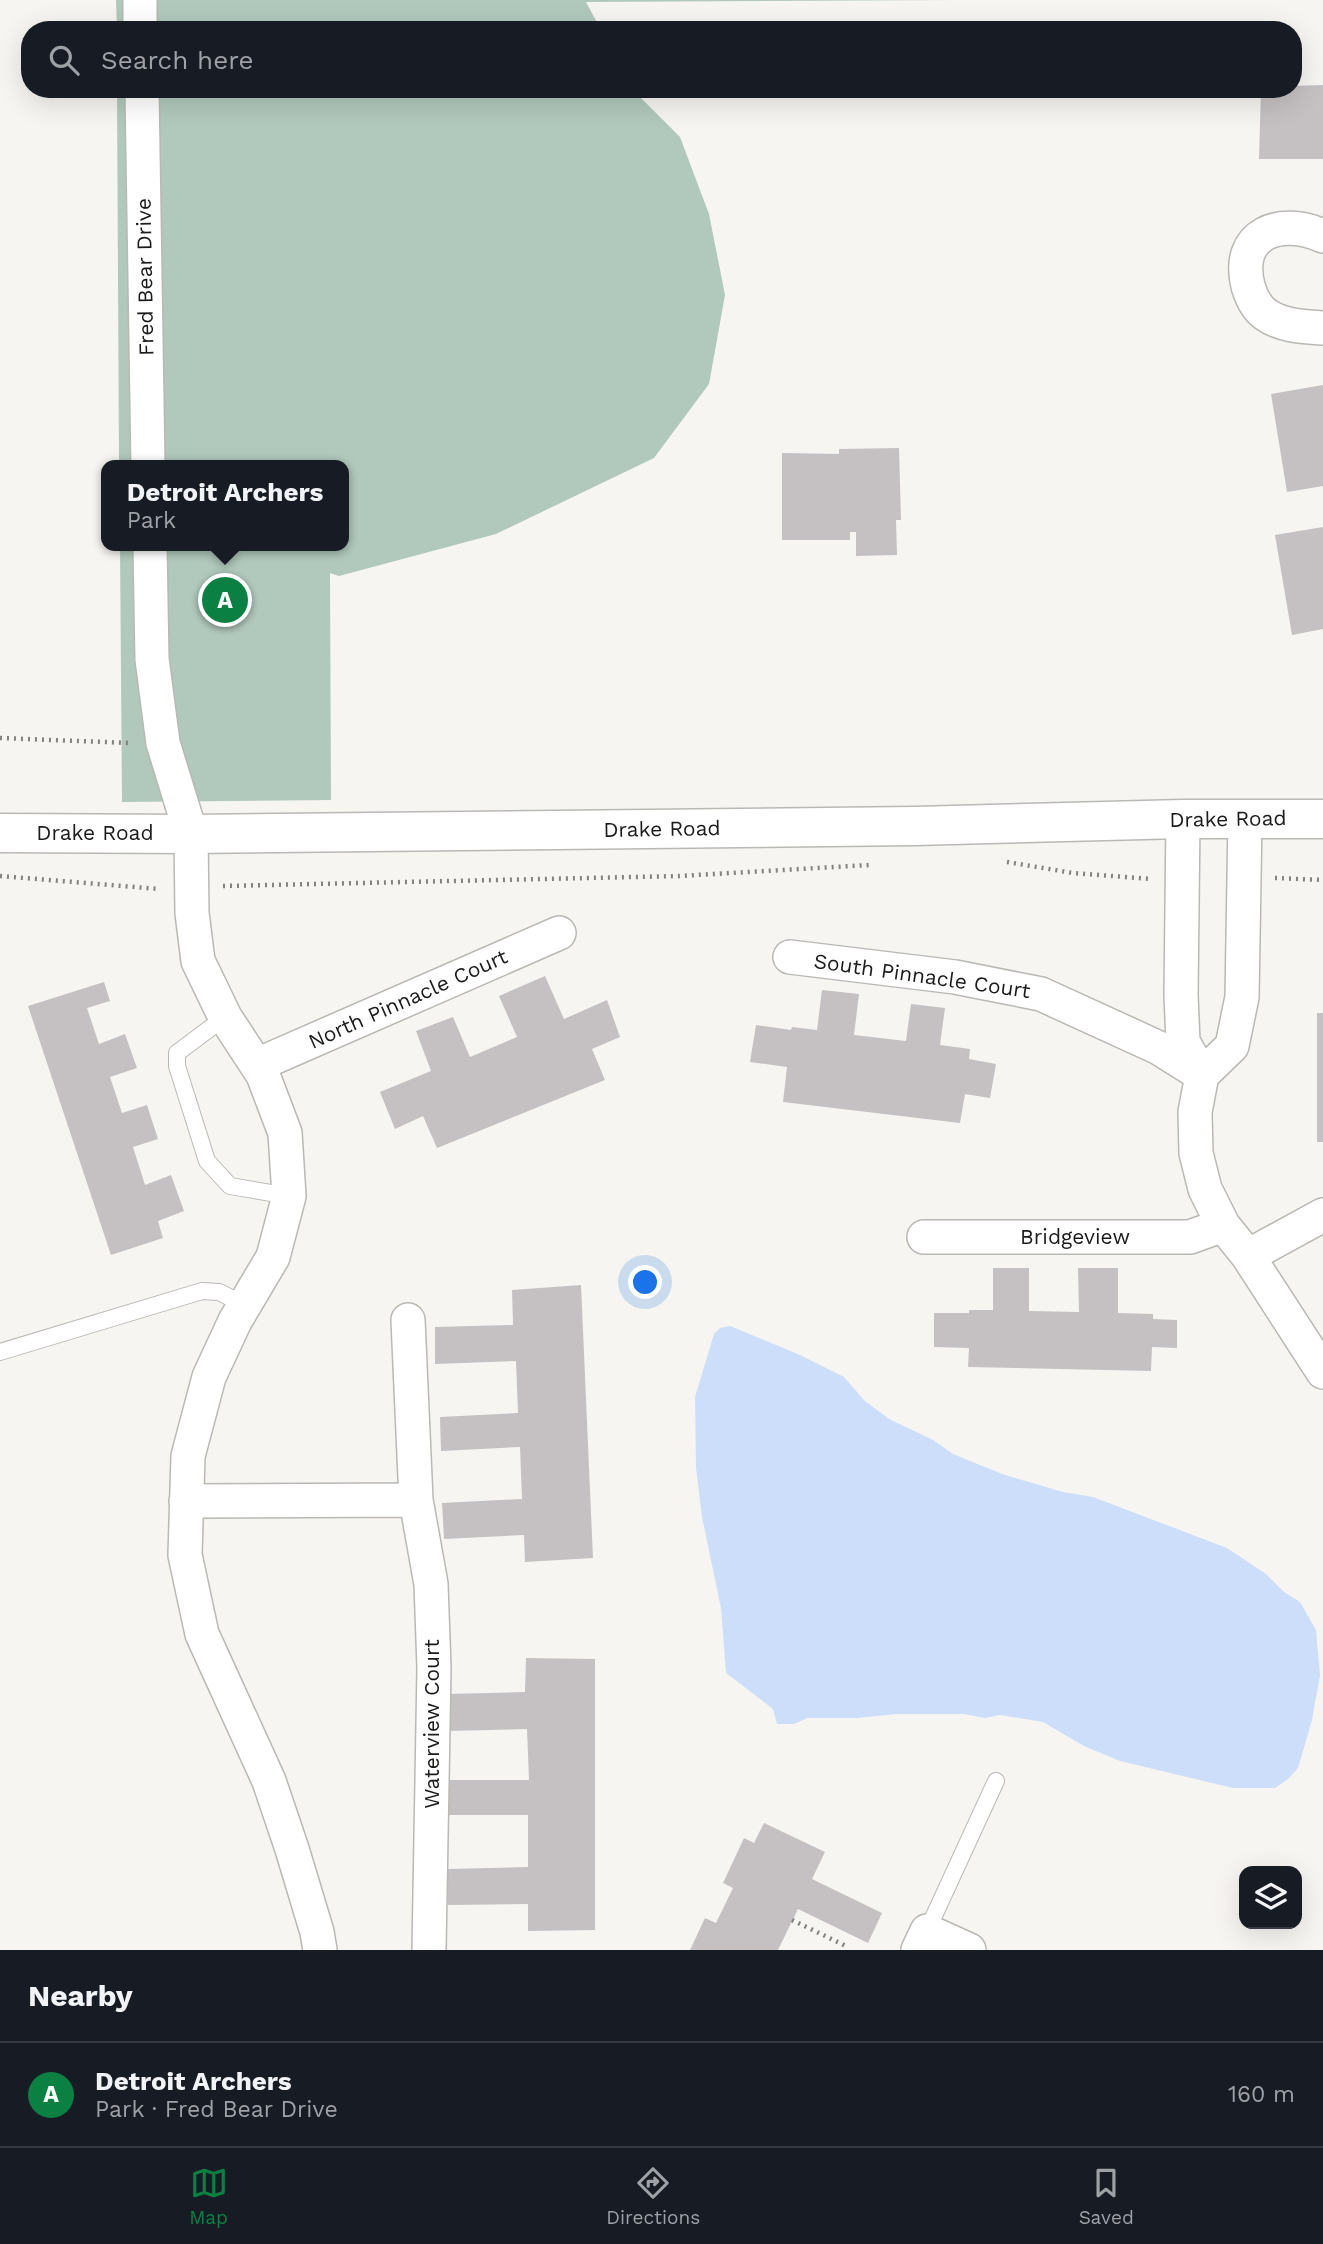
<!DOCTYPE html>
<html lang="en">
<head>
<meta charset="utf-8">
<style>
  :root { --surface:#171b24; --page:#242831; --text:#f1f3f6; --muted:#9ea1a6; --line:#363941; --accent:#0b8043 }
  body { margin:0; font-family:"Work Sans",sans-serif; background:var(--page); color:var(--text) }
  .controls { position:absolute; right:21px; bottom:21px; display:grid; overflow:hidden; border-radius:14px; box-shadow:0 7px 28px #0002 }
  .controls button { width:63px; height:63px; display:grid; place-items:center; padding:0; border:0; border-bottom:2px solid var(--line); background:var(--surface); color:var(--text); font:35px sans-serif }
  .you { position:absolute; left:646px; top:1283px; width:24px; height:24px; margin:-18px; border:5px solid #fff; border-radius:50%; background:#1a73e8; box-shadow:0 0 0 10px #1a73e833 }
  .badge { display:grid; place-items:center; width:46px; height:46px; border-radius:50%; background:var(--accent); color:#fff; font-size:23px; font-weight:700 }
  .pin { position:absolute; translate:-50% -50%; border:4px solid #fff; box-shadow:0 2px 7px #0006 }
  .popup { position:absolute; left:101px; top:460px; width:248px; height:91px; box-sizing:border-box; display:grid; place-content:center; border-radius:14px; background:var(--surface); filter:drop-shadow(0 2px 5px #0005); font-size:23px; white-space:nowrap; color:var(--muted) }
  .popup b { font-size:26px; color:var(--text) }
  .popup::after { content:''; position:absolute; left:50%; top:100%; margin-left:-14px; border:14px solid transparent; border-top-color:var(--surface) }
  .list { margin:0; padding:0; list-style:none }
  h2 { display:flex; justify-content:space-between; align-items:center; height:91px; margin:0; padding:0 28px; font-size:30px }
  h2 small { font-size:23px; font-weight:400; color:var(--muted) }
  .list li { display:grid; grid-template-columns:46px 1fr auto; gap:21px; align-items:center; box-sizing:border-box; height:105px; padding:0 28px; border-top:2px solid var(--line) }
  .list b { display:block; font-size:26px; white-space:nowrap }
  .list p { margin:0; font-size:23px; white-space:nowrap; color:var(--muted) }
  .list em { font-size:23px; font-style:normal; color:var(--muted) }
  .icon { flex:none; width:38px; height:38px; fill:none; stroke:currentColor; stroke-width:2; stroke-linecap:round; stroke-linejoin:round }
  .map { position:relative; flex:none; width:1323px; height:1950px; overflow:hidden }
  .search { position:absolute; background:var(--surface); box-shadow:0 7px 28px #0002; left:21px; right:21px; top:21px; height:77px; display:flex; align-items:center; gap:18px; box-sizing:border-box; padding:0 24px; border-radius:28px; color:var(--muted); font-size:26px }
  .sheet { height:196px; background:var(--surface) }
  nav { display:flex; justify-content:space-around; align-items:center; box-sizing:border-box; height:98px; border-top:2px solid var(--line); background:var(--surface); font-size:19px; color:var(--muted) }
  nav a { display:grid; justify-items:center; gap:4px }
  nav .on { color:var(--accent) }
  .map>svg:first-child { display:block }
</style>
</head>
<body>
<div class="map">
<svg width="1323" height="1950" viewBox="0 0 1323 1950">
  <rect width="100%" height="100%" fill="#f7f5f1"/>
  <!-- green -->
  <path fill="#b1c8bc" d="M116,0H954L586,2L601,30H117Z
    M117,89H632L680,137L709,214L725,295L709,384L654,458L496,534L339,576L330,573L331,800L122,802L120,546H344V465H119Z"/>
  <!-- water -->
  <path fill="#cddefa" d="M730,1326L798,1354L844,1377L864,1400L889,1419L933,1440L953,1454L1002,1474L1063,1492L1093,1497L1227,1548L1266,1574L1284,1592L1300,1602L1316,1630L1320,1675L1312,1720L1298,1768L1288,1779L1275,1788H1233L1120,1761L1084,1746L1043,1722L1000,1715L985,1718L964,1714H897L857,1718H807L794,1724H777L773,1709L726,1673L721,1608L702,1517L696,1468L695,1397L714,1334L720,1328Z"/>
  <!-- building -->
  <path fill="#c5c0c2" d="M1323,85V159H1259L1261,89H1293V86Z
    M1323,385V486L1287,492L1271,394Z
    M899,448L901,520H896L897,555L856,556V532H850V540H782V453L839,454V449Z
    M1323,527V629L1292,635L1275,535Z
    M545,976L564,1019L607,1000L620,1037L592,1049L605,1080L437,1148L423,1116L395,1129L380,1092L431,1071L416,1031L453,1017L470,1057L517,1037L499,996Z
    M104,982L110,1001L87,1008L99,1044L125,1034L137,1068L110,1077L122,1113L147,1105L158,1139L133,1147L145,1185L171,1175L184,1211L158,1221L163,1238L111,1255L28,1006Z
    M822,990L859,994L854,1035L906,1041L911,1004L945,1008L940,1045L970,1049L969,1059L996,1064L990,1098L965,1094L960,1123L783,1102L787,1067L750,1062L756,1025L791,1030L792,1027L817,1030Z
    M1317,1013H1323V1142H1317Z
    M993,1268H1029V1311L1079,1312L1078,1268H1118V1313L1153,1314V1319L1177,1320V1348L1152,1347L1151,1371L968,1367L969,1348L934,1347V1313H969V1310H993Z
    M581,1285L593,1558L525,1562L524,1535L444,1539L442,1503L522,1499L520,1447L441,1451L440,1417L518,1413L516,1361L435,1364V1327L513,1325L512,1290Z
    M526,1658L595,1659V1930L528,1931V1904L448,1905V1869L528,1867V1815H447L445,1780H529L527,1729L447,1731L446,1694L525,1692Z
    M764,1823L825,1852L812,1879L882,1913L868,1943L798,1909L778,1950H690L705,1918L716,1923L733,1888L723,1883L744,1838L754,1843Z"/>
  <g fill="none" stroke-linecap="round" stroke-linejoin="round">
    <defs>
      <path id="service" d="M225,1017L177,1053V1066L207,1161L230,1186L289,1196
        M0,1352L202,1291L219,1292L245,1305
        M927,1931L996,1781"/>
      <path id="minor" d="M140,0V30
        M142,89L148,465
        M1323,236C1280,217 1235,233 1248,286C1251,296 1257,308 1265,314C1281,326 1304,327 1323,328
        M150,546L152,659L163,743L191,834L192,913L198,961L225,1017L263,1075L285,1133L289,1196L273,1257L235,1321L209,1377L188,1456L185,1555L202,1634L269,1781L292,1849L317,1932L320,1950
        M1183,819L1181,995L1183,1042L1202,1075
        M1245,819L1242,997L1232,1046L1202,1075L1195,1112L1196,1153L1205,1189L1223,1225L1248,1256L1323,1372
        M790,957L955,977L1041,994L1159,1048L1202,1075
        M257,1065L559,933
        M924,1237H1190L1223,1225
        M1248,1256L1323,1215
        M408,1320L416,1500
        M186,1501L416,1500L431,1584L434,1668L429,1950
        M918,1950L927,1931L969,1950"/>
      <path id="tertiary" d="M0,833L191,834L915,826L1183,819H1323"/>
    </defs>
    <!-- service casing -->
    <use href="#service" stroke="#bab8b3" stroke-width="18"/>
    <!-- minor casing -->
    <use href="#minor" stroke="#bab8b3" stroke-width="36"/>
    <!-- tertiary casing -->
    <use href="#tertiary" stroke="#bab8b3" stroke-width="41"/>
    <!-- path -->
    <path stroke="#82817e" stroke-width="4.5" stroke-dasharray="2 5" stroke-linecap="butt" d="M0,738L130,743
      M1007,862L1073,873L1151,879
      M0,876L159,889
      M1275,878L1323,880
      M223,886L679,876L869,865
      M792,1920L848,1947"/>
    <!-- service -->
    <use href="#service" stroke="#fff" stroke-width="16"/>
    <!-- minor -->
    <use href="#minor" stroke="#fff" stroke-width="33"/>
    <!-- tertiary -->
    <use href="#tertiary" stroke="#fff" stroke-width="38"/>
  </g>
  <g text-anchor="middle" stroke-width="6" stroke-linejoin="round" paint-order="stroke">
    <!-- street labels -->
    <g font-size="21" fill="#1c1b1a" stroke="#fff">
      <text transform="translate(145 277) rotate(-91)" y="7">Fred Bear Drive</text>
      <text transform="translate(1228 819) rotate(-1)" y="7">Drake Road</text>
      <text transform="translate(662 829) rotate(-1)" y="7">Drake Road</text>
      <text x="95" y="840">Drake Road</text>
      <text transform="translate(922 976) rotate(8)" y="7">South Pinnacle Court</text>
      <text transform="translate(408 999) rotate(-24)" y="7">North Pinnacle Court</text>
      <text x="1075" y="1244">Bridgeview</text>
      <text transform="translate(432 1724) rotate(-90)" y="7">Waterview Court</text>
    </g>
  </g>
</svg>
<div class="controls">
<button><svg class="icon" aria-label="layers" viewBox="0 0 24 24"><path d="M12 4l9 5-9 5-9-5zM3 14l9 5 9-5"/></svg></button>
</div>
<div class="you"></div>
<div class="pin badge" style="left:225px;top:600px">A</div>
<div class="popup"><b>Detroit Archers</b>Park</div>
<div class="search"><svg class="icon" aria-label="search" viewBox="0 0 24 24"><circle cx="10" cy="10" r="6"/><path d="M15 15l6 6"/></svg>Search here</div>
</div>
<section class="sheet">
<h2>Nearby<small></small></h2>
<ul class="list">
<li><span class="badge">A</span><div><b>Detroit Archers</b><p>Park · Fred Bear Drive</p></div><em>160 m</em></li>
</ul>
</section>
<nav>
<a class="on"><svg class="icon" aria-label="map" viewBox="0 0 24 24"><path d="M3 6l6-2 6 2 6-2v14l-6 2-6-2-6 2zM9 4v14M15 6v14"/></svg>Map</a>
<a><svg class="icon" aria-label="directions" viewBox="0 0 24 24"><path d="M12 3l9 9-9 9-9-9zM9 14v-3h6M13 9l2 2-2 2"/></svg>Directions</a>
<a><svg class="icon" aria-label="saved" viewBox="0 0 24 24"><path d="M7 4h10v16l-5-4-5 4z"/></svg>Saved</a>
</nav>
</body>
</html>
